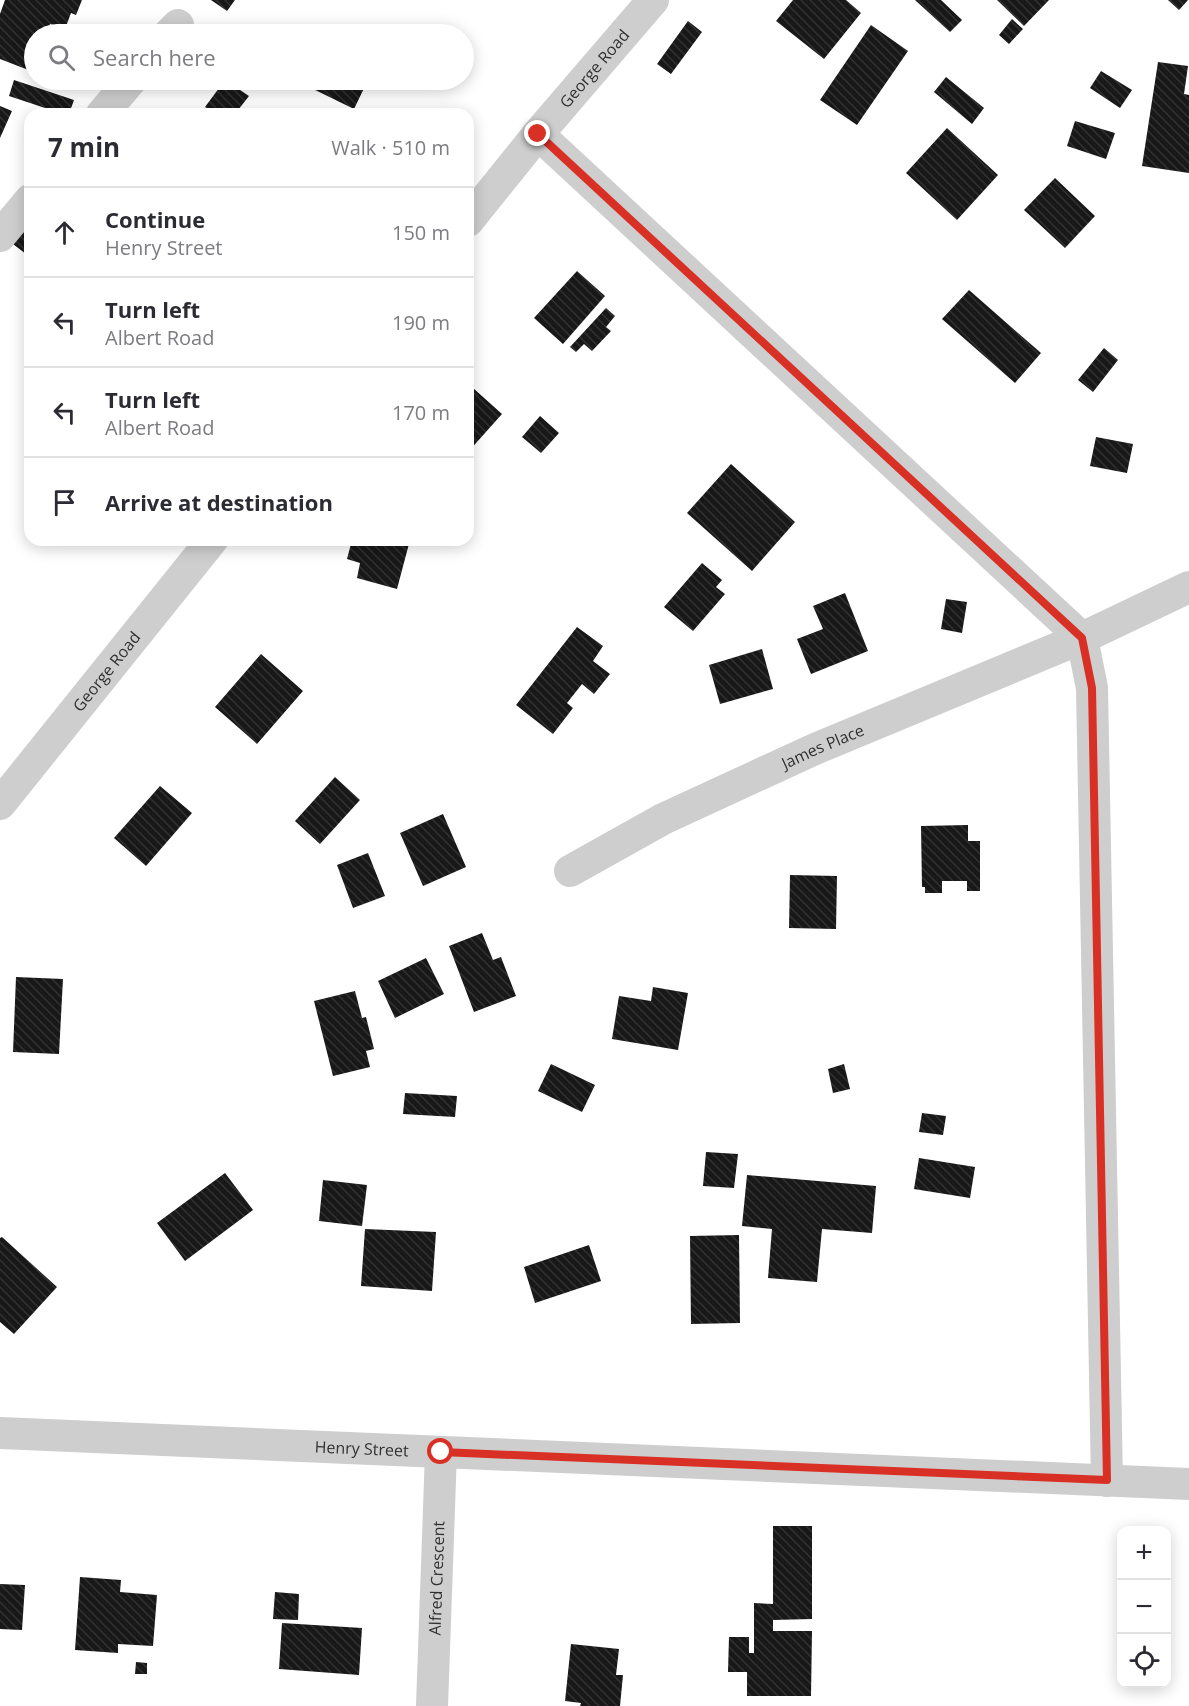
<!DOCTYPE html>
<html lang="en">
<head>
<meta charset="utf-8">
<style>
  :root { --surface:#fff; --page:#f7f7f7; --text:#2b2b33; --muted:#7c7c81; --line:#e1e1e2 }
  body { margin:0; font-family:"Open Sans",sans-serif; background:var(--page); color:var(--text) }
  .controls { position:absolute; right:18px; bottom:18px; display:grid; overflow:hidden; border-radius:12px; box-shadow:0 3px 15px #0003 }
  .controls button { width:54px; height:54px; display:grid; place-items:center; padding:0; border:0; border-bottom:2px solid var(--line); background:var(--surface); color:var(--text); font:30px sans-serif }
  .stop { position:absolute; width:18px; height:18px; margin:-14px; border:4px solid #d93025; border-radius:50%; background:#fff }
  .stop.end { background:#d93025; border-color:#fff; box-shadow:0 2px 6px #0008 }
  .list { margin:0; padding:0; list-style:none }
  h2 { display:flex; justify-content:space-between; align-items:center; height:78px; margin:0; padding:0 24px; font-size:26px }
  h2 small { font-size:20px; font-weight:400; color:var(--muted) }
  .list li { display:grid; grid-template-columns:39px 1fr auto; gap:18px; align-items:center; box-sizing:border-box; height:90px; padding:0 24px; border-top:2px solid var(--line) }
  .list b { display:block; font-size:22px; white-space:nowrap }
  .list p { margin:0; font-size:20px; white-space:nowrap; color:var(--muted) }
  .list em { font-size:20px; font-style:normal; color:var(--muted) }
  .icon { flex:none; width:33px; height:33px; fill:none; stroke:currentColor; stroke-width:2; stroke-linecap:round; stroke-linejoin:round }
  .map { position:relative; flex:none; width:1189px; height:1706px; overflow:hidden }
  .search { position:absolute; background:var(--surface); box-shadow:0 3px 15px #0003; left:24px; top:24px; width:450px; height:66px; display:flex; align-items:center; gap:15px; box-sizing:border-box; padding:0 21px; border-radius:33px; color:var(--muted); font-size:22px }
  .panel { position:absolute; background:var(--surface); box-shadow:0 3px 15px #0003; left:24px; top:108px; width:450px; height:438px; border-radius:18px }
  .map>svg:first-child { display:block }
</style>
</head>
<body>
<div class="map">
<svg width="1189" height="1706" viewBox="0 0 1189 1706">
  <defs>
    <pattern id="building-back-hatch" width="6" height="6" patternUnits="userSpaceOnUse" patternTransform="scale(1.5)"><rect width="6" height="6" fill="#181818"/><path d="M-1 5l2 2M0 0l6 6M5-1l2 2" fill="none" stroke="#313131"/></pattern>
  </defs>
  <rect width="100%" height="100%" fill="#fff"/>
  <!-- building -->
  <path fill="url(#building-back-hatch)" d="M5,0H82L76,15L71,13L65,29L50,24L46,34H34V63L31,71L0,59V14Z
    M211,0H235L227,11Z
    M793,0H846L861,13L824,59L776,21Z
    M915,0H941L962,20L950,32Z
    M997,0H1049L1024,26Z
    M1168,0H1188L1179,10Z
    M1012,19L1023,29L1009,44L999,35Z
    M688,21L702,32L671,74L657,64Z
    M871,25L908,51L857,125L820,100Z
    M1158,62L1188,66L1184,94L1189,95V173L1142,166Z
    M1101,71L1132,90L1120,108L1090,88Z
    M946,77L984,108L972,124L934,92Z
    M14,80L74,100L69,114H63L9,96Z
    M37,80H60L56,89L36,82Z
    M225,80L249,96L235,114H215L205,107Z
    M311,80H368L354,109L307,86Z
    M0,106L12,111L0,138Z
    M1075,121L1115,133L1106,159L1067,146Z
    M947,128L998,175L957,220L906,173Z
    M1055,178L1095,216L1065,248L1024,210Z
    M30,213V257L9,241Z
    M577,271L605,296L563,344L534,318Z
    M969,290L1041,353L1015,383L942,319Z
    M606,308L615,316L606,327L611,331L592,351L584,344L576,352L570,347Z
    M1104,348L1118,360L1093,392L1078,380Z
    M473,388L502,414L468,452V393Z
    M540,416L559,433L541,453L522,437Z
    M1096,437L1133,444L1127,473L1090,466Z
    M731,464L795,522L752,571L687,513Z
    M352,540H410L397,589L357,578L360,563L347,559Z
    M702,563L722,580L716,587L725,594L693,631L664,607Z
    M845,593L868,651L811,674L797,639L823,629L813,606Z
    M946,599L967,602L962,633L941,629Z
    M577,627L603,646L593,661L610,674L594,694L582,684L567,703L573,708L553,734L516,705Z
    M762,649L773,689L720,704L709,665Z
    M261,654L303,691L257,744L215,707Z
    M335,777L360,800L320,844L295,821Z
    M160,786L192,813L146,866L114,838Z
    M443,814L466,867L423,886L400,833Z
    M968,825V841H980V891H967V881H942V893H925V887H922L921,826Z
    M368,853L385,896L353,908L337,865Z
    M790,875L837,876L836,929L789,928Z
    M482,933L493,960L501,957L516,996L474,1012L449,946Z
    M426,958L444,994L395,1018L378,981Z
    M16,977L63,979L59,1054L13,1052Z
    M653,987L688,993L678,1050L612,1039L619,996L651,1001Z
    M355,991L362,1018L366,1017L374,1049L366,1051L370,1067L333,1076L314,1001Z
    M551,1064L595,1085L582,1112L538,1091Z
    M844,1064L850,1089L833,1093L828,1069Z
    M405,1093L457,1096L455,1117L403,1114Z
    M922,1113L946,1116L943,1135L919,1132Z
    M706,1152L738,1154L734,1188L703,1186Z
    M919,1158L975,1167L970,1198L914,1189Z
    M225,1173L253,1210L185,1261L157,1223Z
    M747,1175L876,1186L872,1233L822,1229L817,1282L768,1278L772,1229L742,1226Z
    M323,1180L367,1185L362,1226L319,1221Z
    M365,1229L436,1232L432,1291L361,1286Z
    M739,1235L740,1323L691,1324L690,1236Z
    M2,1237L57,1287L14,1334L0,1322V1238Z
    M589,1245L601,1281L535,1303L524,1267Z
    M773,1526H812V1619L773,1620V1631H812L811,1696H747V1672H728L729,1637H749V1653H754V1603L773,1604Z
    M80,1577L121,1580L120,1592L157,1595L153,1646L118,1644V1653L75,1650Z
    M0,1584L25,1585L22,1630L0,1629Z
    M275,1592L299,1594L298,1620L273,1619Z
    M282,1623L362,1628L359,1675L279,1669Z
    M571,1644L619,1649L616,1675H623L620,1706H580L581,1703L565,1701Z
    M136,1662L147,1663V1674H135Z"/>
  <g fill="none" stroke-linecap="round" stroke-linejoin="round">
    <!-- minor -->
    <g stroke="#cecece" stroke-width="32">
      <path d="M169,34L178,25"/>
      <path d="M102,114L131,80"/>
      <path d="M538,134L1082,638L1092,688L1107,1481"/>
      <path id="s1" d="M468,221L538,134L653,0"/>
      <path d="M0,236L30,200"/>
      <path id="s2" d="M0,804L212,540"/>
      <path id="s3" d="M570,871L663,819L815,749L1082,638L1189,587"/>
      <path id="s4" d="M0,1433L1189,1484"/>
      <path id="s5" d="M432,1706L441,1452"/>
    </g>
  </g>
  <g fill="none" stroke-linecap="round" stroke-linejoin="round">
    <!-- route -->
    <path stroke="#d93025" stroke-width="8" d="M441,1452L1107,1480L1092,688L1082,638L538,134"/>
  </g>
  <g text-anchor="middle" stroke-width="6" stroke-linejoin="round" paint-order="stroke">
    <!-- street labels -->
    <g font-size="16" fill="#313131" stroke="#fff">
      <text dy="6" stroke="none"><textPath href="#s1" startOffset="198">George Road</textPath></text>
      <text dy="6" stroke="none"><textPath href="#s2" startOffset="170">George Road</textPath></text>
      <text dy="6" stroke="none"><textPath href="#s3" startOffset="282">James Place</textPath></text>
      <text dy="6" stroke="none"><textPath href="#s4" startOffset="362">Henry Street</textPath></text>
      <text dy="6" stroke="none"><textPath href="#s5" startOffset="128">Alfred Crescent</textPath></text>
    </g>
  </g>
</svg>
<div class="controls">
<button>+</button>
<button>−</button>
<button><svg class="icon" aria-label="locate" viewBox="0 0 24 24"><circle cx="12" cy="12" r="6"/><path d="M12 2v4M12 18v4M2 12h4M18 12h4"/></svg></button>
</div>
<div class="stop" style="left:441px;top:1452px"></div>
<div class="stop end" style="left:538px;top:134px"></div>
<div class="search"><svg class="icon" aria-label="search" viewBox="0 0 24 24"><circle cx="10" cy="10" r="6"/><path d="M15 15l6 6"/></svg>Search here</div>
<section class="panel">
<h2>7 min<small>Walk · 510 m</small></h2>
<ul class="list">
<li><svg class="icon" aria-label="ahead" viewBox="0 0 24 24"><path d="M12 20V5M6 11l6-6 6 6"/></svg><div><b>Continue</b><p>Henry Street</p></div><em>150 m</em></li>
<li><svg class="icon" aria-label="left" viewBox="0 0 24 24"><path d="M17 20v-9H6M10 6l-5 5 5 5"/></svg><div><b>Turn left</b><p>Albert Road</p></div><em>190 m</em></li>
<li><svg class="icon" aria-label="left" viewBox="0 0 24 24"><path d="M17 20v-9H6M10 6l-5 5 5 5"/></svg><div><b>Turn left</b><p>Albert Road</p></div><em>170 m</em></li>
<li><svg class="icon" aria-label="arrive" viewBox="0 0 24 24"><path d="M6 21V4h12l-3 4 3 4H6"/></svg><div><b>Arrive at destination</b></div></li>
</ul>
</section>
</div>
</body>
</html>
